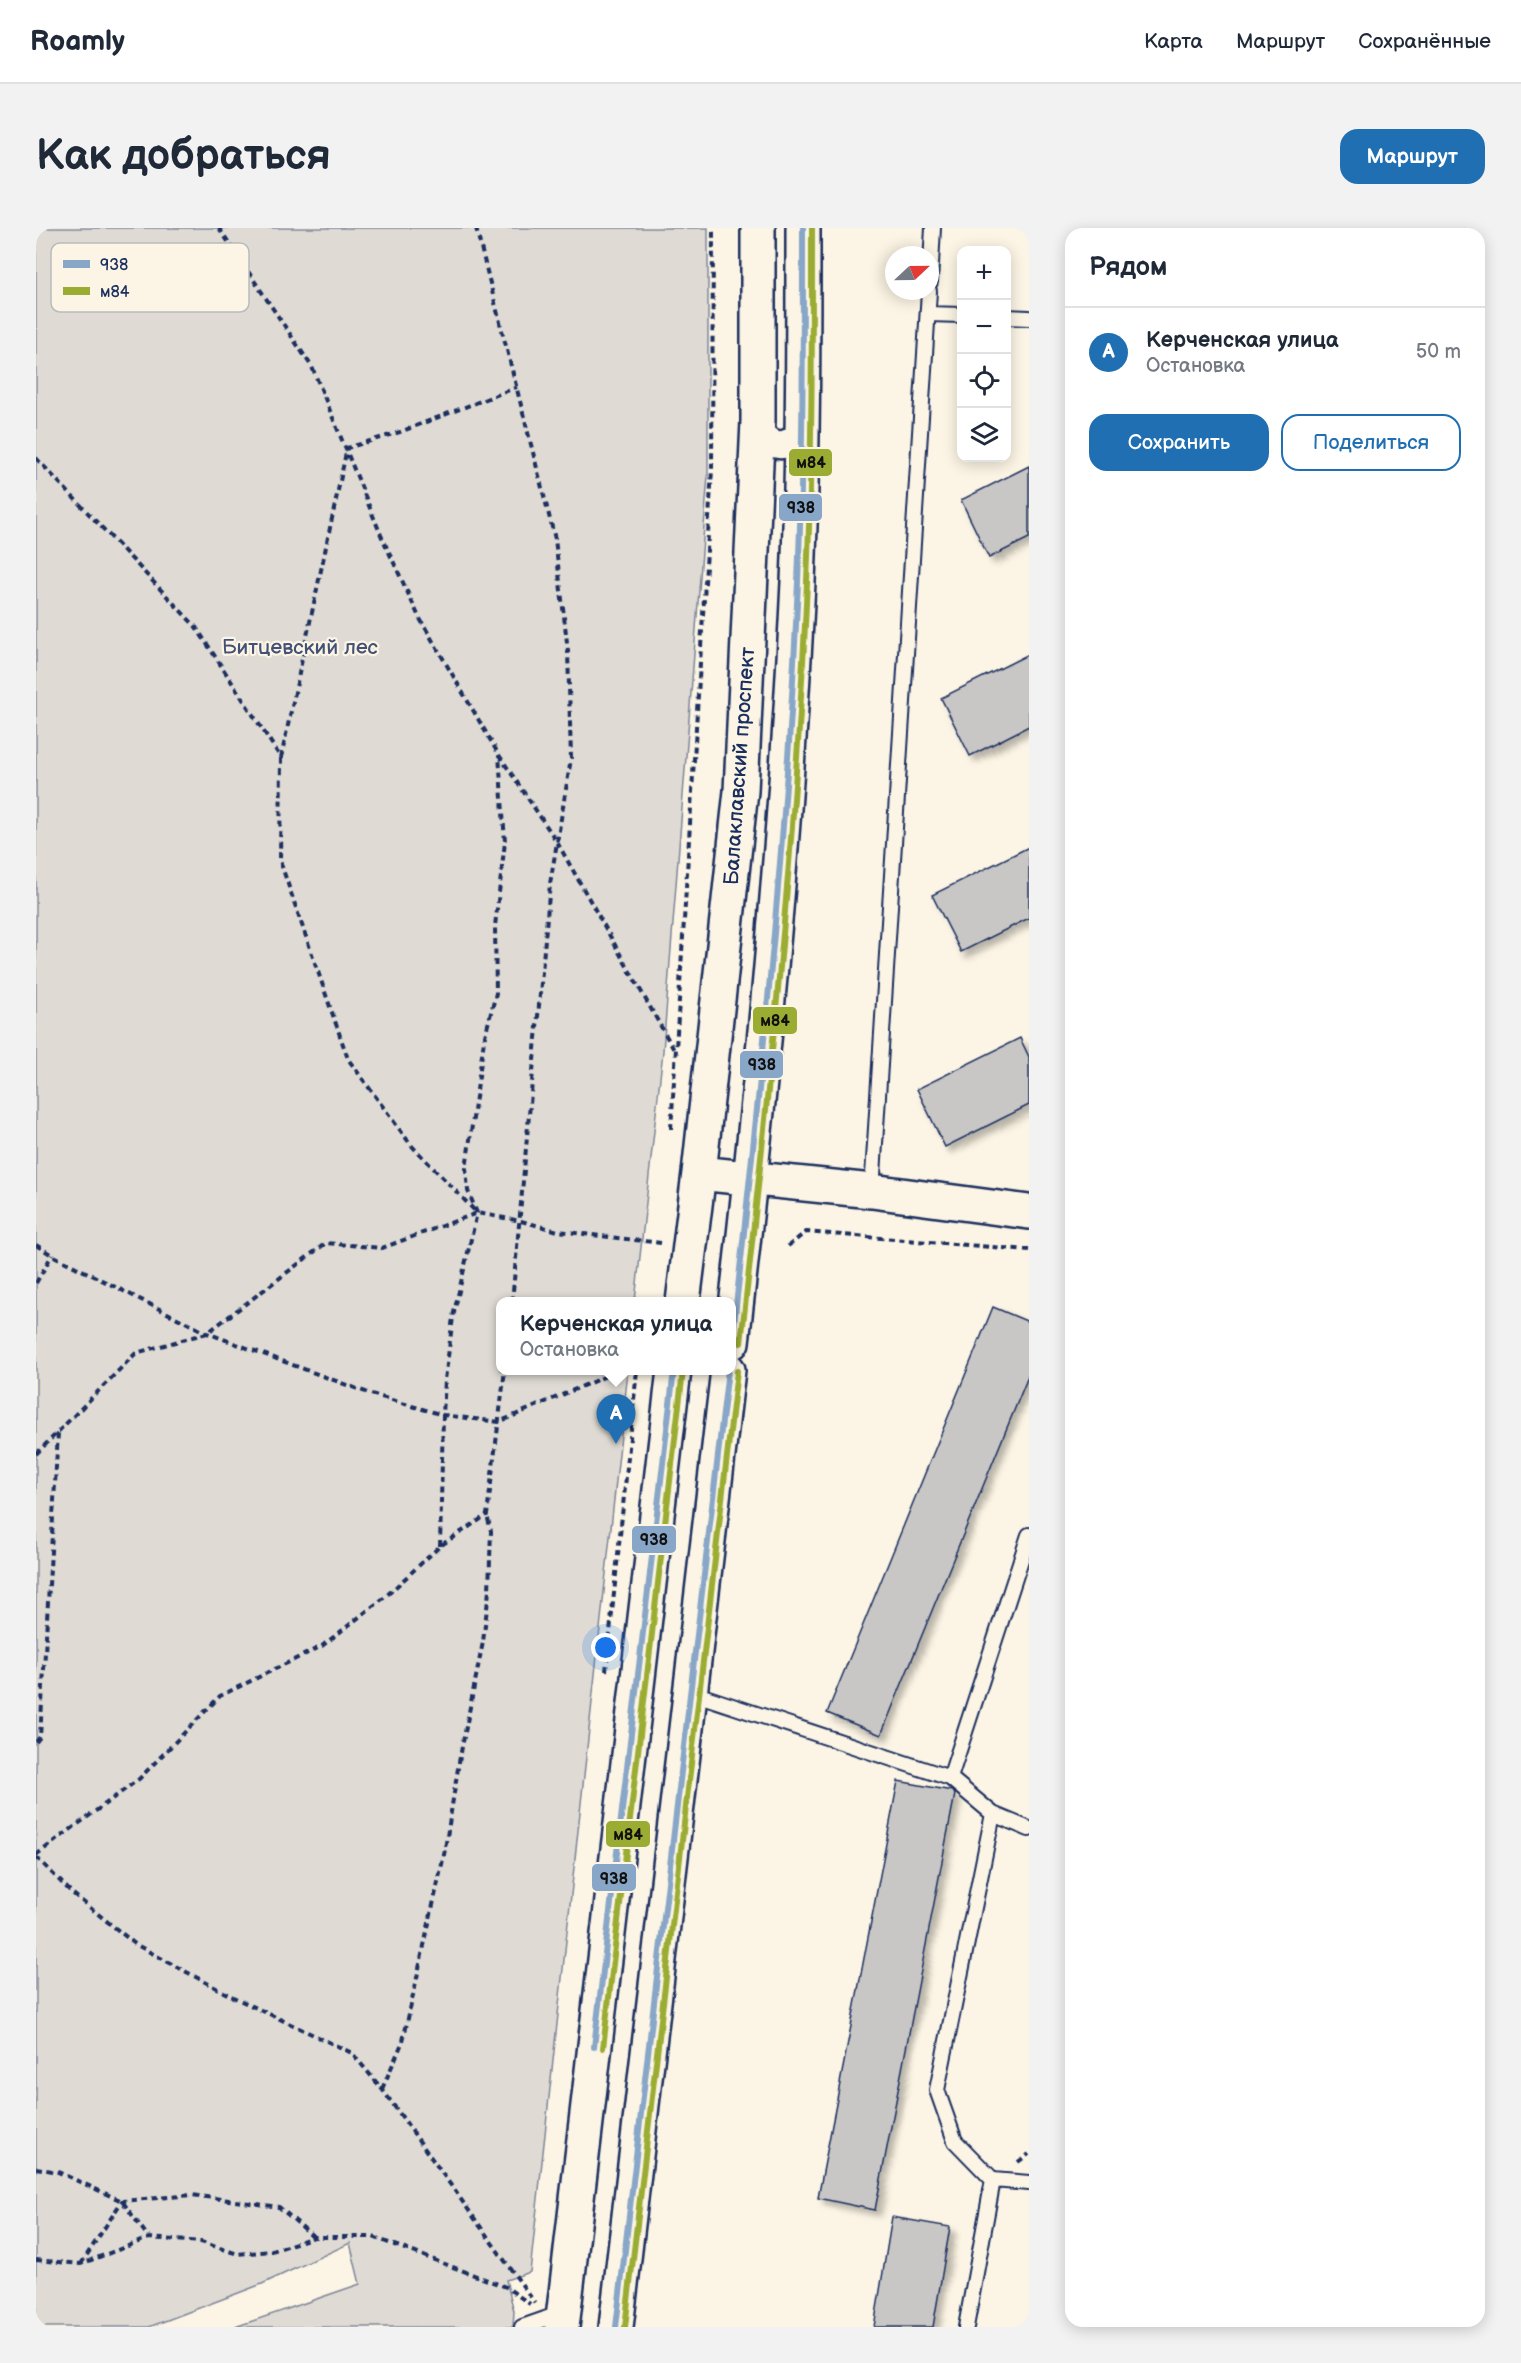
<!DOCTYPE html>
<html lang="ru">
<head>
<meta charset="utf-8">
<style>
  :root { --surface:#fff; --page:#f2f2f3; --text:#1f2937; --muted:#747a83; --line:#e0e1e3; --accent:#1f6fb2 }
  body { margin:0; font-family:"Balsamiq Sans",sans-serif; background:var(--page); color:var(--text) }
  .controls { position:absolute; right:18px; top:18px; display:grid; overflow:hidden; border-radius:12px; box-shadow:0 3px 15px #0003 }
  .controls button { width:54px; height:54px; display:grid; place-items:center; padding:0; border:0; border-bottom:2px solid var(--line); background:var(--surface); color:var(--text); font:30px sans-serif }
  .compass { position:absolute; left:849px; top:18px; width:54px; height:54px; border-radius:50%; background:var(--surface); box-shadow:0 3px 15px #0003; rotate:68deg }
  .you { position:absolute; left:570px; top:1420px; width:21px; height:21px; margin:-15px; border:4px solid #fff; border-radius:50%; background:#1a73e8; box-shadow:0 0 0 9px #1a73e833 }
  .badge { display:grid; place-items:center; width:39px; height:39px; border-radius:50%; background:var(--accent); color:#fff; font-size:20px; font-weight:700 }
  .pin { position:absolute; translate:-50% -50px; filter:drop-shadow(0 2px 3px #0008) }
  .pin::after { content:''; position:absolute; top:32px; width:21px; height:18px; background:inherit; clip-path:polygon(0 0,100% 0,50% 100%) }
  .popup { position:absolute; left:460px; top:1069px; width:240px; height:78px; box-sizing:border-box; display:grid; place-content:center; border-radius:12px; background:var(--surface); filter:drop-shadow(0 2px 4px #0005); font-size:20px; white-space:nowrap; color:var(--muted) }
  .popup b { font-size:22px; color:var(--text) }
  .popup::after { content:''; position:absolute; left:50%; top:100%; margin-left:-12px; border:12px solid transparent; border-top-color:var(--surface) }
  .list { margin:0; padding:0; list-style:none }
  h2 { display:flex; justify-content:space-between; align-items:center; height:78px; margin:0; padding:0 24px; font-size:26px }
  h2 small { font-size:20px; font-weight:400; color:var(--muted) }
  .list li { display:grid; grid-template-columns:39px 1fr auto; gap:18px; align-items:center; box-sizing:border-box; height:90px; padding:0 24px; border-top:2px solid var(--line) }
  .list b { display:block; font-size:22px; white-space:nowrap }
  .list p { margin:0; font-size:20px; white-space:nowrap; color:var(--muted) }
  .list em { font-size:20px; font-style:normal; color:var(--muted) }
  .actions { display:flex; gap:12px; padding:18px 24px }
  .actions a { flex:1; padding:14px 0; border:2px solid var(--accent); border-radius:18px; text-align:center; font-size:21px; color:var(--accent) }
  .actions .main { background:var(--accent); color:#fff }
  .icon { flex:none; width:33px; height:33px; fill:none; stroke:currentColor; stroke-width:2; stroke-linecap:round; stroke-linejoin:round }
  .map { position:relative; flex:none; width:993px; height:2099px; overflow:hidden; border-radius:18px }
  header { display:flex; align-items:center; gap:36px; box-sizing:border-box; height:84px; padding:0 30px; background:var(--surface); border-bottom:2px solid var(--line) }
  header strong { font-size:28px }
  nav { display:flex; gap:33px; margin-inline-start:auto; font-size:21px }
  .intro { display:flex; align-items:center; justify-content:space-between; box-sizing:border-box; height:144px; padding:0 36px }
  h1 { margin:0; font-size:42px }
  .button { padding:15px 27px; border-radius:18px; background:var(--accent); color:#fff; font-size:21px; font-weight:700 }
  main { display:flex; gap:36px; padding:0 36px }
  aside { flex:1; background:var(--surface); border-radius:18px; box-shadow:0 3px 15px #0003 }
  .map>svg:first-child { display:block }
</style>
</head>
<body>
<header>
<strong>Roamly</strong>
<nav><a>Карта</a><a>Маршрут</a><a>Сохранённые</a></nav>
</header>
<div class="intro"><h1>Как добраться</h1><a class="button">Маршрут</a></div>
<main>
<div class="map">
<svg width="993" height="2099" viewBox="0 0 993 2099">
  <defs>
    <filter id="shadow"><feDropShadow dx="5.5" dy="5.5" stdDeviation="3" flood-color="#0004"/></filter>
  </defs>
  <rect width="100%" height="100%" fill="#fcf5e5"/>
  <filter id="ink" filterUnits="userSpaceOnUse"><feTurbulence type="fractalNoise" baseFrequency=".0167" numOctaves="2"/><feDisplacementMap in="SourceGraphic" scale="12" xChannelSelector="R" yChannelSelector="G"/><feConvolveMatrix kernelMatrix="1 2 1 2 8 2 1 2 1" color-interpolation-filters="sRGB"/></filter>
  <g filter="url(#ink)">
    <!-- green -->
    <path fill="#dfdbd4" stroke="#7d8599" stroke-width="1.5" d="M0,0H672V247L627,823L599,1073L464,1074V1142L592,1143L494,2044L470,2052L478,2083L477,2099H199L324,2056L314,2015L226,2056L113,2099H0Z"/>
    <!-- building -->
    <path fill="#c8c7c6" stroke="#1b2f5e" stroke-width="1.5" filter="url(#shadow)" d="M993,238V310L953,330L925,272Z
      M993,426V498L934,528L905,470Z
      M993,619V690L925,724L896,667Z
      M984,810L993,829V877L909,919L881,861Z
      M957,1079L993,1094V1146L845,1507L791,1485Z
      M862,1553L916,1563L919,1566L839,1982L782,1970Z
      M856,1989L914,1999L897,2099H838Z"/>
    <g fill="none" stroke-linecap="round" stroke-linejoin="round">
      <defs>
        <path id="lane" d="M894,54L897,0
          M892,86L926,87
          M970,89L993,90
          M836,963L893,63
          M654,1464L914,1550L957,1586L993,1601
          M914,1550L993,1307
          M957,1952L993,1955
          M486,2099L526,2085
          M930,2099L957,1952L919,1913L901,1862L957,1586"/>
        <path id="street" d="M722,193C726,223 759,225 767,196"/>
        <path id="secondary" d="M663,945L836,963L993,984
          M647,1074L663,945L705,563L722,193V0
          M696,1114C725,861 750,608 762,354C767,236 767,118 767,0
          M526,2099L638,1142
          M580,2099L692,1142"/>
      </defs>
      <!-- lane casing -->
      <use href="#lane" stroke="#1b2f5e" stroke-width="18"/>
      <!-- street casing -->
      <use href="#street" stroke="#1b2f5e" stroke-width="32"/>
      <!-- secondary casing -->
      <use href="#secondary" stroke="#1b2f5e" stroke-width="38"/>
      <!-- path -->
      <path stroke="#1b2f5e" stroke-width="4" stroke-dasharray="6 4.5" stroke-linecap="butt" d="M183,0L276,139L345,307L383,389L463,527L521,614L641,827
        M440,0L519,311L532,423L535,531L514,656L476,1074
        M0,230L160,399L245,530L244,633L312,831L375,917L441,985
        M245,530L311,220L364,204L481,159
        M635,901L676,242L677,0
        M0,1017L16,1027L171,1105L335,1166L407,1187L463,1194L584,1142
        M752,1018L770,1004L993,1022
        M0,1055L16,1027
        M0,1226L100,1125L171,1105L290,1015L346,1020L441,985L485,993L522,1003L625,1015
        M404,1318L407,1187L409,1152L417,1089L441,985L432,963L430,940L448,812L460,765L459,698L469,614L463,527
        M570,1443L601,1142
        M0,1514L4,1509L22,1205
        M0,1627L103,1551L184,1468L286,1418L349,1369L404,1318L451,1287L469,1142
        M0,1629L36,1665L99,1716L195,1768L316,1825L346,1861L499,2075
        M346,1861L367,1813L408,1627L423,1534L447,1414L453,1363L454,1331L455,1303L451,1287
        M982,1934L993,1926
        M0,1940L22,1944L86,1973L113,2010L165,2014L202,2026L236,2023L278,2009H337L470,2059L494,2076
        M0,2032L45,2036L113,2010
        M45,2036L86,1973L156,1967L243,1979L278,2009"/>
      <!-- lane -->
      <use href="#lane" stroke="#fcf5e5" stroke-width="14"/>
      <!-- street -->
      <use href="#street" stroke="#fcf5e5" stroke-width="27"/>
      <!-- secondary -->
      <use href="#secondary" stroke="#fcf5e5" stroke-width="33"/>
      <defs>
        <path id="bus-1" d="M696,1114C724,861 751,608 762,354C767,236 767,118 767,0
          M558,1819L638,1142
          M580,2099L692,1142"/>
        <path id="bus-2" d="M705,1115C733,862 760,608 771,354C776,236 776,118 776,0
          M567,1820L647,1143
          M589,2099L701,1143"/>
      </defs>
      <!-- bus-1 casing -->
      <use href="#bus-1" stroke="#fcf5e5" stroke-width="10"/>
      <!-- bus-2 casing -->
      <use href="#bus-2" stroke="#fcf5e5" stroke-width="10"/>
      <!-- bus-1 -->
      <use href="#bus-1" stroke="#88a6c7" stroke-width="6"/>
      <!-- bus-2 -->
      <use href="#bus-2" stroke="#9bac33" stroke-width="6"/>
    </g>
  </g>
  <g text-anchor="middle" stroke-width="4.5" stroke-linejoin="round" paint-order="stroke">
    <!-- park labels -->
    <g font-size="21" fill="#425176" stroke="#fcf5e5">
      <text x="264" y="426">Битцевский лес</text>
    </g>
    <!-- street labels -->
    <g font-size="21" fill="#1b2f5e" stroke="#fcf5e5">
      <text transform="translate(703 538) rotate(-86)" y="7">Балаклавский проспект</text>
    </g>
  </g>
  <!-- legend -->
  <rect x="15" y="15" width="198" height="69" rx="9" fill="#fcf5e5" stroke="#b8babc" stroke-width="1.5"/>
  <rect x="27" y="32" width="27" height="8" fill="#88a6c7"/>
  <rect x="27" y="59" width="27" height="8" fill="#9bac33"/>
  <g font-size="16" fill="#1b2f5e">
    <text x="64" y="42">938</text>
    <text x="64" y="69">м84</text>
  </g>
  <g stroke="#fcf5e5" stroke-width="2">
    <rect x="752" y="220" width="45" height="29" rx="6" fill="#9bac33"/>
    <rect x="742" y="265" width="45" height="29" rx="6" fill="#88a6c7"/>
    <rect x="716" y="778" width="46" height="29" rx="6" fill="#9bac33"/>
    <rect x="703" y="822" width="45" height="29" rx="6" fill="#88a6c7"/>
    <rect x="595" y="1297" width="46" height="29" rx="6" fill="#88a6c7"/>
    <rect x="569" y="1592" width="46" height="28" rx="6" fill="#9bac33"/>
    <rect x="555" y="1635" width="46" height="29" rx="6" fill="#88a6c7"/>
  </g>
  <g font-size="16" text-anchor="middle" font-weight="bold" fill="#111">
    <text x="775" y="240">м84</text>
    <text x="765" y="285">938</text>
    <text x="739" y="798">м84</text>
    <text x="726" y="842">938</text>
    <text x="618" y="1317">938</text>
    <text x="592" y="1612">м84</text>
    <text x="578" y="1656">938</text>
  </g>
</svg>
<div class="controls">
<button>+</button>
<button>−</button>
<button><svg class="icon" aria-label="locate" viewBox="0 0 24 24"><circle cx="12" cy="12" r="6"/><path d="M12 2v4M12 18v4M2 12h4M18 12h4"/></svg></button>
<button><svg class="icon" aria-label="layers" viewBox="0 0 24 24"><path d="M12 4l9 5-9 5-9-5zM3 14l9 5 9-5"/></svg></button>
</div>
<svg class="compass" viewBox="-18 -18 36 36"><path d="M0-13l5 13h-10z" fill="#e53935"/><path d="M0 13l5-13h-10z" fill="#747a83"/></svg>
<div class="you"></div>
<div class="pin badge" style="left:580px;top:1216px">A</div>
<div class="popup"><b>Керченская улица</b>Остановка</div>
</div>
<aside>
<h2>Рядом<small></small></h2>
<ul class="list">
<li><span class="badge">A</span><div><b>Керченская улица</b><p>Остановка</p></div><em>50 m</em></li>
</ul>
<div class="actions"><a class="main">Сохранить</a><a>Поделиться</a></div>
</aside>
</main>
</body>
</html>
